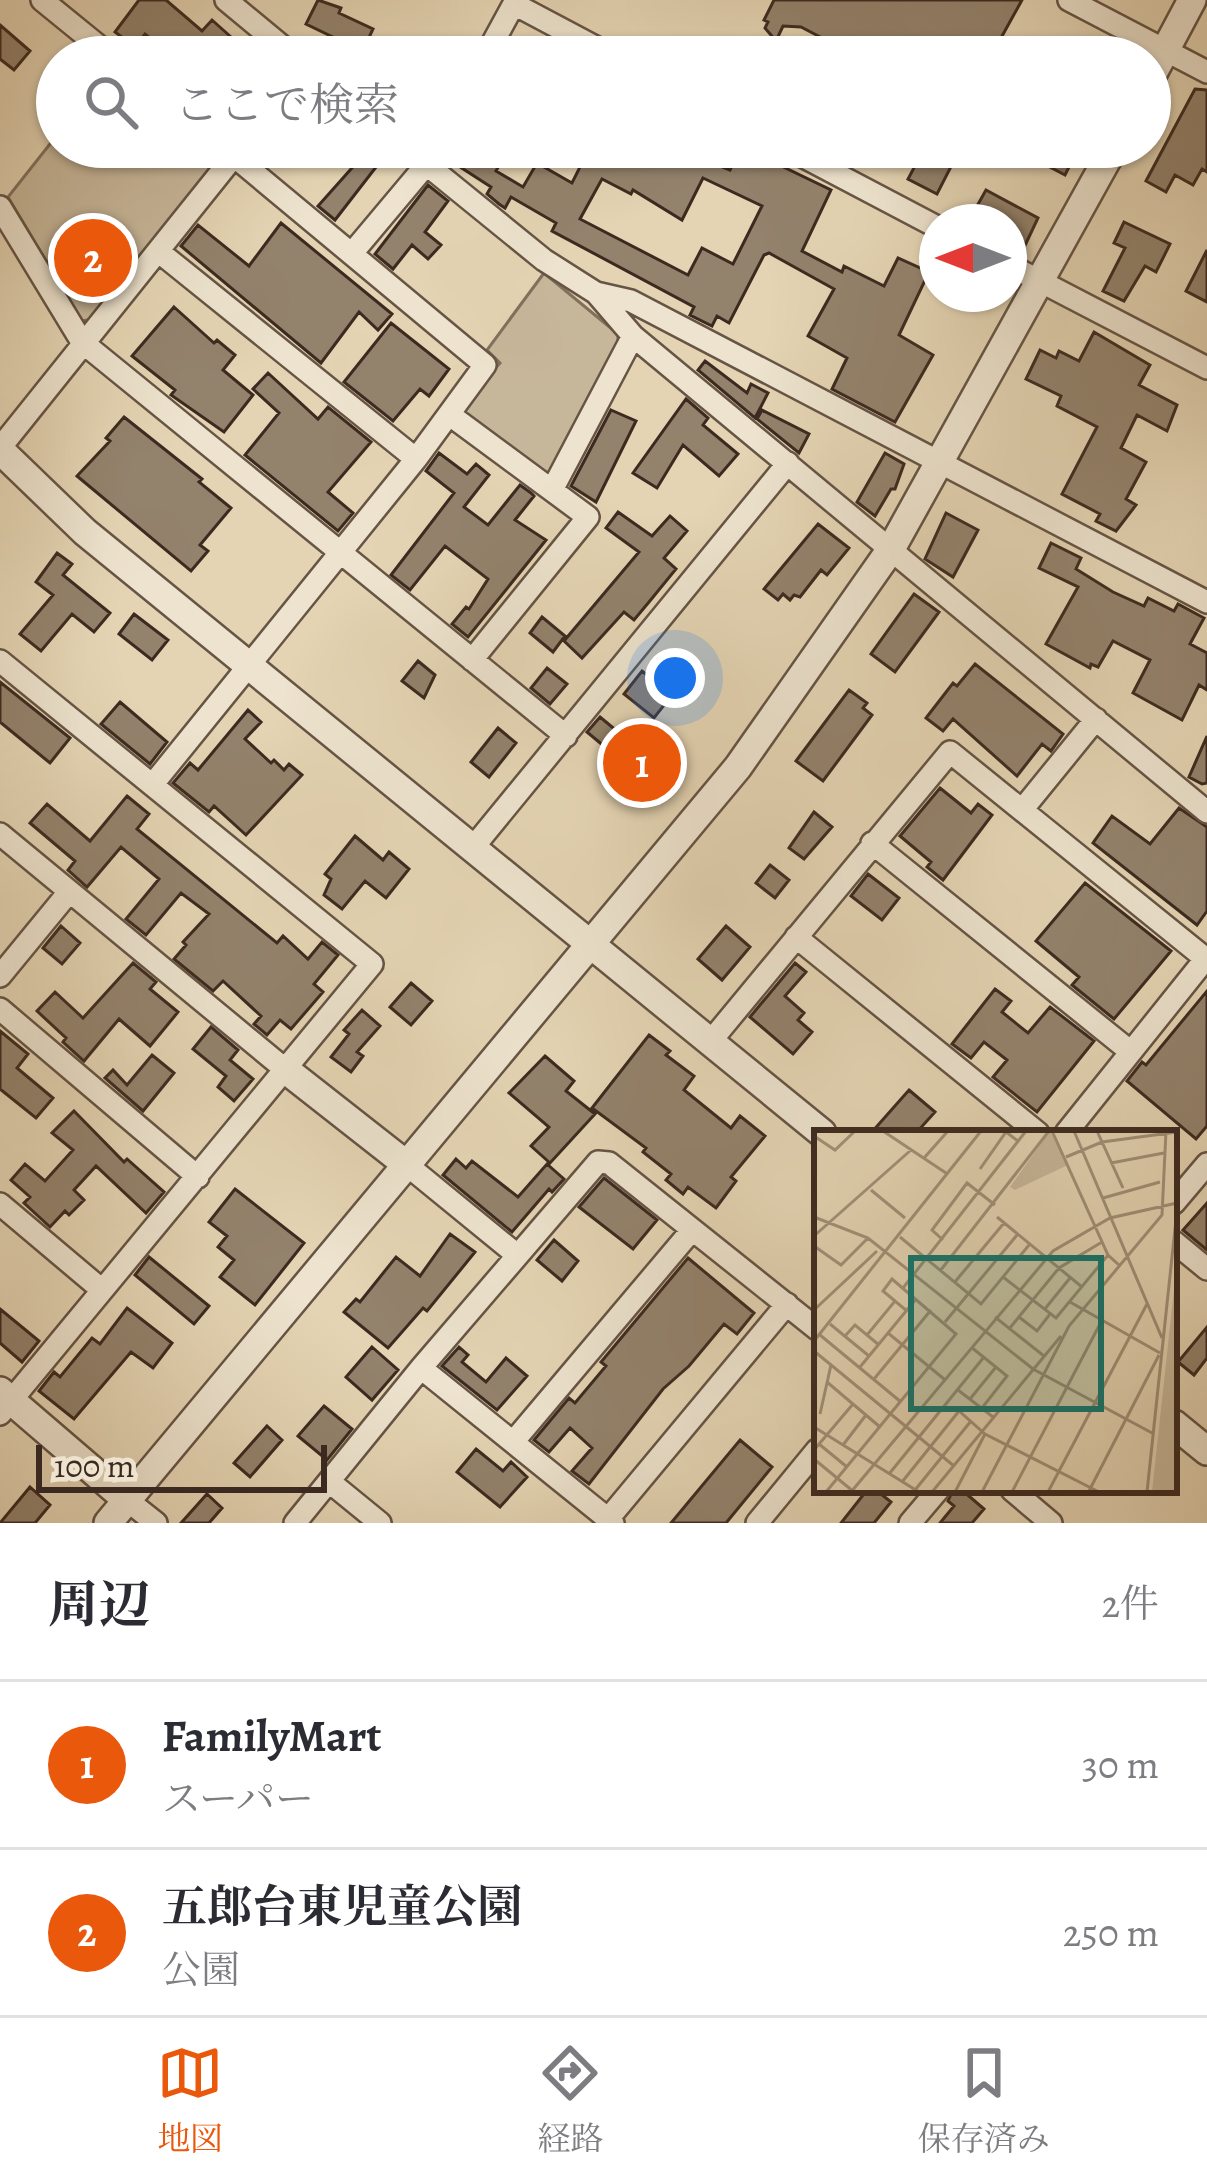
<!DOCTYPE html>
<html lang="ja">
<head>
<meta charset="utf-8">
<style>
  :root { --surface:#fff; --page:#f7f7f7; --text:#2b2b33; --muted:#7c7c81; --line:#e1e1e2; --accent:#ea580c }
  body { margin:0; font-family:Alegreya,"Noto Serif JP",serif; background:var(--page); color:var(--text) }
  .compass { position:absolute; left:919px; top:204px; width:108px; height:108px; border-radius:50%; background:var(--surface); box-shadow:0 3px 9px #0004; rotate:270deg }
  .scale { position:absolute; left:36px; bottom:30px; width:291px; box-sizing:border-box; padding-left:12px; border:6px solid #3c2a20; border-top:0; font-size:33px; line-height:42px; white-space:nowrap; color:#3c2a20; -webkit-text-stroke:9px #ede3ce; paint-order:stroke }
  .you { position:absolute; left:675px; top:678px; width:42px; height:42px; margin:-30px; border:9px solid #fff; border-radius:50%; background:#1a73e8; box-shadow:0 0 0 18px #1a73e833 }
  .badge { display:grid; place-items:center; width:78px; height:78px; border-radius:50%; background:var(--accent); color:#fff; font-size:39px; font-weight:700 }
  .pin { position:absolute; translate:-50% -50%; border:6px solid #fff; box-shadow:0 3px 12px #0006 }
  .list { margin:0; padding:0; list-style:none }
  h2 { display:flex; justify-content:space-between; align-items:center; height:156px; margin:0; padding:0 48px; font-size:51px }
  h2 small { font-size:39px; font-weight:400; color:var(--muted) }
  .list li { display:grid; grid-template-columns:78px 1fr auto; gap:36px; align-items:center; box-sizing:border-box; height:168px; padding:0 48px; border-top:3px solid var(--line) }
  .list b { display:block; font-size:45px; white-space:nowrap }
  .list p { margin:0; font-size:39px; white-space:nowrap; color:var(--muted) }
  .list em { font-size:39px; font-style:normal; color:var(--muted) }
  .icon { flex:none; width:66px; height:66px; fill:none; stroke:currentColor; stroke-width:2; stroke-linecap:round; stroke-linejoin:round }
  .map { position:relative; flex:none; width:1207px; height:1523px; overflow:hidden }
  .search { position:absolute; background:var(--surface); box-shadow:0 3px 9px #0004; left:36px; right:36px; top:36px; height:132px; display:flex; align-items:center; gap:30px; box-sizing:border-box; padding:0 42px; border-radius:66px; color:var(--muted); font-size:45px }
  .sheet { height:492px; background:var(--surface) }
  nav { display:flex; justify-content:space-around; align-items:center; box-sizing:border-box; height:168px; border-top:3px solid var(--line); background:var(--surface); font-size:33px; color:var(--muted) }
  nav a { display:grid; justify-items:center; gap:6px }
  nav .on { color:var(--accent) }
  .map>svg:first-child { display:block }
</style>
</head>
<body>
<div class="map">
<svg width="1207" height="1523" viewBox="0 0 1207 1523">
  <rect width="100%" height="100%" fill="#e4d4b3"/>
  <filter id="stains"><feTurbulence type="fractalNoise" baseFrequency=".00167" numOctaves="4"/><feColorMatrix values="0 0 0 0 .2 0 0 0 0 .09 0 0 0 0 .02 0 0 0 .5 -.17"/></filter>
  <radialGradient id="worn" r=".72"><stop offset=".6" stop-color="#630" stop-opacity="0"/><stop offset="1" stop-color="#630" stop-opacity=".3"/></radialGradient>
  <!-- green -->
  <path fill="#c7b79a" stroke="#82705d" stroke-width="3" d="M57,135V147H207L216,154L218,165L93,319L82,321L8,197Z
    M544,273L618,334V341L553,472L545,473L466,414L464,404L500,363L487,350Z"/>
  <!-- building -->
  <path fill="#93826c" stroke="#3c2a20" stroke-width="3" fill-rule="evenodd" d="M139,0H166L202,31L212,20L231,37L213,57H174L145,34L135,47L115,32Z
    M318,0L341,8L339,13L373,29L360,57L339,50L343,42L306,24Z
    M774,0H1022L1001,38L1037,57H967L944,44L936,57H841L845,50L801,27L783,26L776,41L765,28L768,22L764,20Z
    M0,25L30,51L14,70L0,59Z
    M1195,89L1207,90V172L1202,169L1193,185L1175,175L1166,192L1146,181Z
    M363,147L390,149L335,220L318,206L359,160L355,156Z
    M464,147H501L494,160L500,164L496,171L523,187L537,163L572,183L590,147H651L667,155L674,147L730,170L741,147H752L768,156L767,159L831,190L802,251L842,272L844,266L884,286L898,258L929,272L899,335L933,355L895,422L832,389L847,358L808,336L834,289L769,253L764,255L729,323L717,316L712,326L690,315L694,307L552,231L556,223L511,197L505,208L499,204L487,194L491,187L454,163ZM703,178L762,206L733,264L702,248L688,275L580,219L602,179L631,194L633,190L682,220Z
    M925,147H961L937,194L908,179Z
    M1012,147H1060L1073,154L1072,161L1065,175Z
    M428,185L448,201L425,232L441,245L428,259L412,245L393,269L375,254Z
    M986,190L1038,218L1021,254L1009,248V222H968Z
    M1124,222L1170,244L1156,272L1145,266L1124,301L1103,291L1125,248L1114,243Z
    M281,223L392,314L378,330L359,312L321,363L181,246L198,225L249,266Z
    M1207,250V302L1186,291Z
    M174,307L214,343L217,340L235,355L223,370L253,395L224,432L171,395L175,390L132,356Z
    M391,323L449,369L429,396L420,389L393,421L344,382Z
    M1094,332L1150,365L1139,385L1177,405L1167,431L1137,415L1121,448L1146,462L1126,499L1136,505L1116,531L1096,521L1100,514L1062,494L1097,427L1057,406L1061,396L1026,379L1040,350L1056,358L1059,351L1079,361Z
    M705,361L747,393L751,384L768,393L755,418L698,370Z
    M268,373L318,419L328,407L371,442L328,492L353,513L338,531L245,455L279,413L253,389Z
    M686,399L708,418L703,425L738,454L719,476L683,445L657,488L633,473Z
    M611,410L636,421L596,502L571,486Z
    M762,410L809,434L799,453L757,419Z
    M124,417L202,479L199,482L231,508L200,545L208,551L191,571L77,476L110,441L106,438Z
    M439,453L467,474L476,464L489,475L464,507L488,525L520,485L531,493L534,496L515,520L546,540L468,637L452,624L466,607L469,609L488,579L445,546L410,590L391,575L454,493L426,471Z
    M885,453L904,464L895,489H891L875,516L857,502Z
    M618,512L652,536L670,516L687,531L664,558L676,569L649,602L634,620L624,612L582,658L564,641L639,552L606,528Z
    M946,513L978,530L953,577L925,559Z
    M818,524L849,548L827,575L821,570L800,597L794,595L790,600L783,594L778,600L764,589Z
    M1051,543L1081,558L1076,569L1113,592L1144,606L1148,598L1174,611L1178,604L1204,618L1190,644L1207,653V690L1199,685L1182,720L1133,693L1150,660L1113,641L1098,667L1091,664L1090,668L1046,644L1078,587L1039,568Z
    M57,553L72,564L63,575L110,613L94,632L72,614L41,651L20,634L53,595L36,582Z
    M914,594L939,612L895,672L871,654Z
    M134,614L168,640L152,660L119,634Z
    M542,617L565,636L553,652L530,633Z
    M418,661L435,675L424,698L402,681Z
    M975,664L1063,734L1051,751L1042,744L1017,776L953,719L943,731L926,718L953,683L957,686Z
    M547,668L567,684L550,704L531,688Z
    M642,671L672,695L654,718L624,694Z
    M0,682L70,738L50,763L0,722Z
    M849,690L867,703L863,708L872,715L823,781L796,761Z
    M120,702L167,742L150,764L101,724Z
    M248,710L261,722L245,739L271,763L274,760L284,770L289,764L302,775L246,835L214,806L209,812L173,783L190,763L198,770Z
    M600,717L636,747L647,734L670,753L636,792L614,773L623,762L587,732Z
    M498,728L516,743L489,777L471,762Z
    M1207,736V783L1202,784L1189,777Z
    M940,788L971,813L978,804L992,815L943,880L927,867L931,862L900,836Z
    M127,796L149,814L137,829L277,943L283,936L308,959L322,942L338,955L314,984L323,992L291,1029L280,1020L267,1035L254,1024L261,1016L223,981L213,991L174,959L186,945L183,942L209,914L181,893L146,935L126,919L159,879L121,847L87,887L68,870L75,861L30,823L47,804L90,841Z
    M1179,808L1207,827V911L1197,925L1093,843L1112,816L1150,844Z
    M814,812L832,827L804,859L789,848Z
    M355,836L383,860L389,852L409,869L386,898L365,881L342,909L324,895L331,879L325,874Z
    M770,865L789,880L775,898L756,883Z
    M868,874L899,898L882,920L851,896Z
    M1085,883L1171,951L1114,1019L1072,985L1079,977L1036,941Z
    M61,926L80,943L62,964L43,948Z
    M726,926L750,947L722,980L698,959Z
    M133,963L156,982L150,989L178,1012L150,1046L119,1019L84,1061L63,1042L66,1038L37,1011L55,992L83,1018Z
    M795,963L806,972L785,996L804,1013L798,1020L812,1032L793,1054L750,1017Z
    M411,983L432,1001L411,1025L390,1007Z
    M995,989L1011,1001L1002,1012L1028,1033L1050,1007L1094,1041L1037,1112L993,1077L1007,1060L984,1042L971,1058L952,1044Z
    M1207,991V1126L1196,1139L1127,1081L1142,1062L1146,1065Z
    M362,1010L380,1026L357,1052L363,1056L351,1072L331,1057L349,1034L344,1030Z
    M211,1027L238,1050L230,1060L253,1079L234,1101L218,1087L226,1076L193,1049Z
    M0,1031L28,1054L17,1068L53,1098L36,1118L0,1089Z
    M649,1035L670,1051L666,1055L694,1076L684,1090L731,1128L740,1116L765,1136L731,1177L736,1181L716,1208L688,1187L683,1194L666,1180L671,1174L643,1152L646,1148L592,1108Z
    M152,1055L174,1073L143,1111L105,1078L113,1070L127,1085Z
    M545,1056L574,1081L566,1091L595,1114L550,1163L531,1146L549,1127L509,1093Z
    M909,1090L935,1112L916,1133H871Z
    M74,1111L124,1162L127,1159L164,1192L146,1213L96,1166L74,1190L84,1200L69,1215L65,1211L50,1227L24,1203L30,1197L11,1180L25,1164L45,1181L73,1150L52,1133Z
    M456,1159L466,1168L472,1161L518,1197L547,1164L564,1179L552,1192L549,1189L512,1232L443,1175Z
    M604,1178L657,1220L633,1249L579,1207Z
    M235,1189L304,1243L255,1305L220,1277L234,1260L218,1247L227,1236L209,1222Z
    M1207,1203V1250L1183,1230Z
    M450,1234L475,1252L427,1311L423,1308L388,1348L344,1312L356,1299L360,1302L396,1257L420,1276Z
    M554,1240L578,1261L562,1281L537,1260Z
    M149,1257L209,1306L194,1324L135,1275Z
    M688,1258L754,1313L737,1334L724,1324L689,1366L663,1389L589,1484L572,1471L592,1448L570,1428L549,1452L534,1440L569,1398L575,1403L606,1366L601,1362Z
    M127,1308L172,1343L153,1368L131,1352L74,1419L39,1391L54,1372L60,1377L92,1338L100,1344Z
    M0,1309L39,1341L22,1362L0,1343Z
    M1207,1327V1358L1194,1375L1178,1362Z
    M372,1347L398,1370L372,1400L346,1377Z
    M459,1347L468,1355L462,1362L486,1382L506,1358L527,1376L497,1410L442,1366Z
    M324,1406L352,1429L327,1460L298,1436Z
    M267,1426L282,1440L250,1477L234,1463Z
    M740,1440L772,1467L726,1523H671Z
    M476,1449L503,1471L511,1462L527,1477L500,1507L457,1472Z
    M30,1487L50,1505L35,1523H0Z
    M867,1490H876L891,1502L874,1523H841Z
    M953,1490H962L984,1509L972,1523H940L954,1506L948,1501Z
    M207,1494L222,1508L209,1523H181Z"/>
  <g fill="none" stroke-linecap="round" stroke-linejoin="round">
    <defs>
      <path id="minor" d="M42,0L112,57
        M226,0L295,57
        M1069,0L1207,72
        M514,4L614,57
        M485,57L516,0
        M405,147L544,260L596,293L631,301L1207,602
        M785,147L937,227
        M0,207L82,342L566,736
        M158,251L416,459
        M353,252L426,165L436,147
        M1009,265L1207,368
        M596,293L633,336L1207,812
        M450,415L588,517L472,660
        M0,448L234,156
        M552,490L633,336
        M0,661L372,964L0,1414
        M153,784L416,459L485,365L223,147
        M1022,810L1096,719
        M0,834L286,1070
        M872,843L1131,1052
        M471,850L788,463
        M796,937L1038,1133
        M0,976L69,892
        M0,1009L198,1177
        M710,1042L950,752L1206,959
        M1066,1133L1207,957
        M407,1165L517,1255
        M1174,1203L1207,1164
        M0,1204L102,1290
        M1174,1242L1207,1269
        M421,1368L613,1523
        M513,1442L692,1230
        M331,1483L380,1523
        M1012,1490L1051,1523
        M127,1500L156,1523
        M608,1519L787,1304
        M295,1523L421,1368L598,1162L609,1163L817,1329
        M757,1523L817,1450
        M910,1523L938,1490"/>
      <path id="tertiary" d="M1150,79L1192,0
        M0,450L85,532L822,1133
        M286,1070L407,1165
        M0,1391L127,1500
        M1174,1424L1207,1451
        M108,1523L738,767L891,549L1114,147"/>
    </defs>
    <!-- minor casing -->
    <use href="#minor" stroke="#665445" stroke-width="26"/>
    <!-- tertiary casing -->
    <use href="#tertiary" stroke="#665445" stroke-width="32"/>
    <!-- minor -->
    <use href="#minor" stroke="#ede3ce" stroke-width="21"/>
    <!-- tertiary -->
    <use href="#tertiary" stroke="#ede3ce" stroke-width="27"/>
  </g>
  <!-- overview -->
  <g transform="translate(814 1130)">
    <rect width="363" height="363" fill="#e4d4b3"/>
    <path d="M236,1L254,35L201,60L196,57ZM363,132V362H338Z" fill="#c7b79a"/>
    <path fill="none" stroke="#a19078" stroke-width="3" d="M69,1L132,43M238,1L294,125L305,135M260,1L348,208M283,1L309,58M0,6L21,20L41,1M252,27L288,12L363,2M110,28L134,1M297,33L350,23M166,39L192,2L204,11M57,60L91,88M289,68L346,52M0,87L54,108L219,239L340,304M183,87L268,157M0,106L97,20M86,107L167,174L215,115M129,110L118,100L153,53L181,75M0,116L27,135L54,108M126,141L235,1M189,147L242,188L294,125M140,153L190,93M89,158L212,1M256,172L346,223M0,180L63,121M230,180L256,148M181,187L230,226M205,187L223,201L236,184M131,192L203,105M16,194L55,226M195,199L245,138L288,112M74,203L130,249M6,205L87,272M53,205L81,171L93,181M31,206L41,195L65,215M0,211L167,1M157,217L193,246L168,278M0,221L140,336M46,237L102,169M60,249L117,180M13,252L66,297M144,260L179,287M156,269L182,237M6,284L17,235M0,297L105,362M5,314L33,337M29,315L52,285M0,320L39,274M0,329L40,362M75,344L170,227M88,352L145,281L171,304L285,362M101,360L157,291M275,361L345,225M12,362L142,204L78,149L69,161L81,171M37,362L239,121L296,88L363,73M118,362L247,206M141,362L171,304M168,362L255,196L348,85L352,1M198,362L287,192M234,362L333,174M333,362L363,80"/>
    <path fill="#0f766e" fill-opacity="0.15" stroke="#0f766e" stroke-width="6" d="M97,128H287V279H97Z"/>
    <rect width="363" height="363" fill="none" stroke="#3c2a20" stroke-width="6"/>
  </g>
  <rect width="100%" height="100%" filter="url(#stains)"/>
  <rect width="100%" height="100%" fill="url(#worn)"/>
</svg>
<svg class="compass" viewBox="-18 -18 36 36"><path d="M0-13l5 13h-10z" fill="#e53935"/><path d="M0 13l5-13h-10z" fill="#7c7c81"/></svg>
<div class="scale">100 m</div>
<div class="you"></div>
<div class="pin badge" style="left:642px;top:763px">1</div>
<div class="pin badge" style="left:93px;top:258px">2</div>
<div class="search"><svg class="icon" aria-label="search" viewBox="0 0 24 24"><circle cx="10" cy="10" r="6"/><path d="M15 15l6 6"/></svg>ここで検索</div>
</div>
<section class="sheet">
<h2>周辺<small>2件</small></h2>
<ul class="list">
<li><span class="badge">1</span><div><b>FamilyMart</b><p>スーパー</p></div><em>30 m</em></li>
<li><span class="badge">2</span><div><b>五郎台東児童公園</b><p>公園</p></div><em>250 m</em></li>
</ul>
</section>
<nav>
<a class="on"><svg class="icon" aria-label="map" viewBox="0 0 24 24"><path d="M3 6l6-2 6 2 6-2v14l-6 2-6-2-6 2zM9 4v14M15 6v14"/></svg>地図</a>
<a><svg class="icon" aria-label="directions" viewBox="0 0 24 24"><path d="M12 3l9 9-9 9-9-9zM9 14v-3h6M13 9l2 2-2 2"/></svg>経路</a>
<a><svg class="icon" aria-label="saved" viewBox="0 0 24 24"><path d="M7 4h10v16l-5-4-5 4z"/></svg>保存済み</a>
</nav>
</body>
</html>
